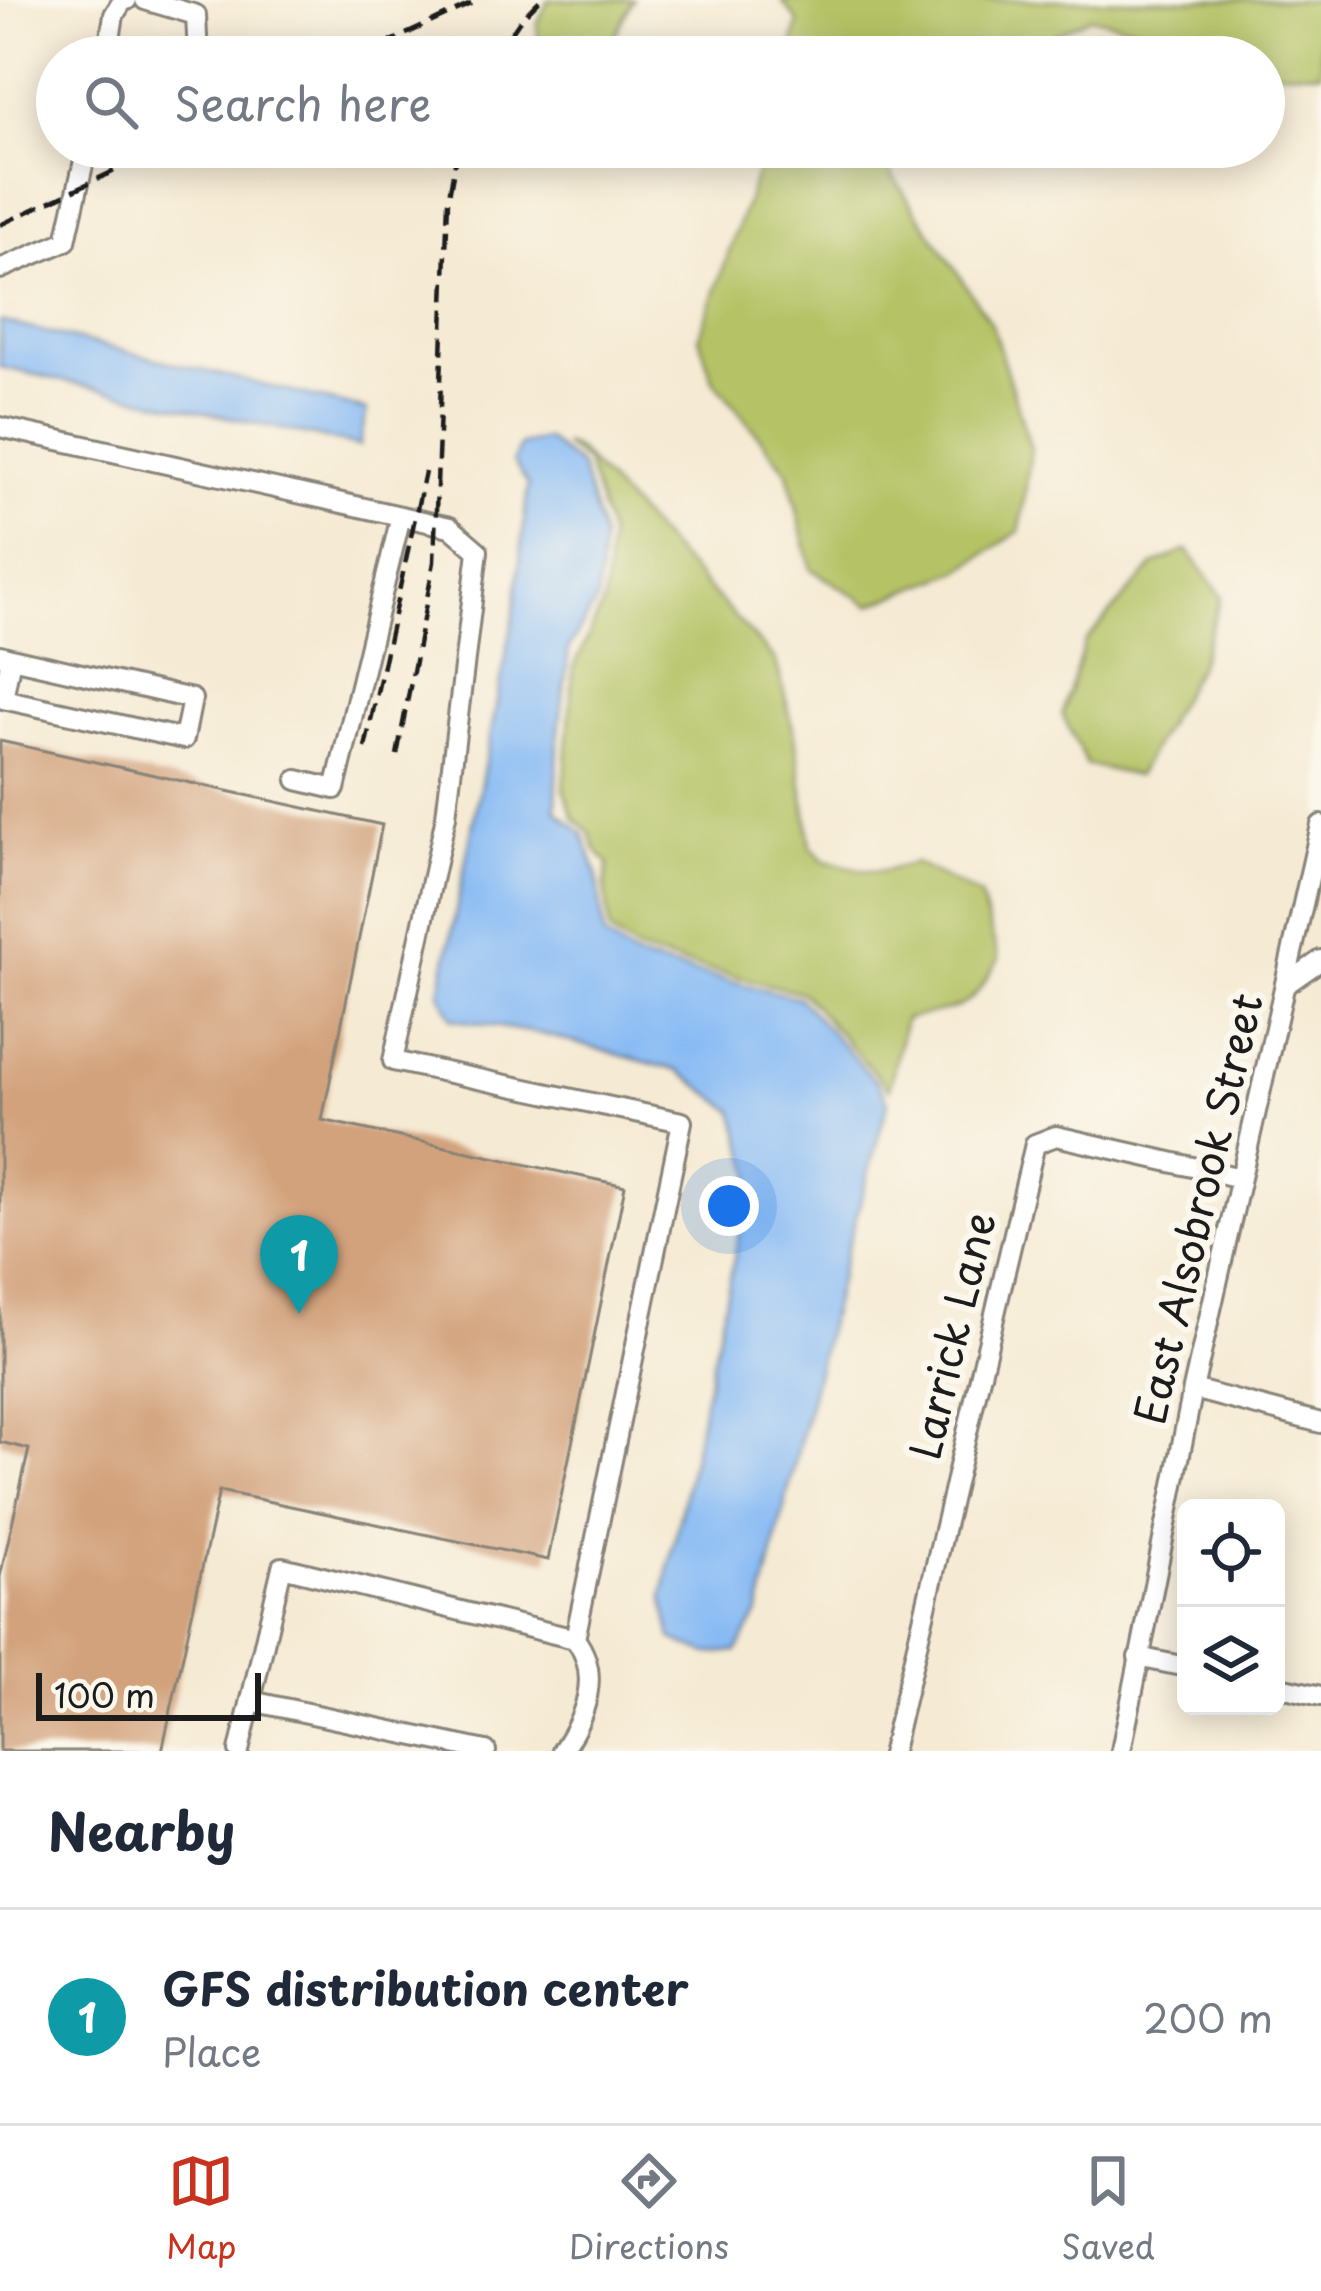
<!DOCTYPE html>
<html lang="en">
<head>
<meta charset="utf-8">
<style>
  :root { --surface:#fff; --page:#f2f2f3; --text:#1f2937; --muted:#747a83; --line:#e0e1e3; --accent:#c8321e }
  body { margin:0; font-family:"Playpen Sans",sans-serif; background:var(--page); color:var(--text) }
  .controls { position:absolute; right:36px; bottom:36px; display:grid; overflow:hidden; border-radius:18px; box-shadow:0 6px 30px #0003 }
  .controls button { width:108px; height:108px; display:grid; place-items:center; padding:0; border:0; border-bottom:3px solid var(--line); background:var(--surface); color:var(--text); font:60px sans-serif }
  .scale { position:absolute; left:36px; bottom:30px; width:225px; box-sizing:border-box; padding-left:12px; border:6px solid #1c1c1c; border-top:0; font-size:33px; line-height:42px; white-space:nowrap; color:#1c1c1c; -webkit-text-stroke:9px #fbf7ec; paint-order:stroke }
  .you { position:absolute; left:729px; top:1206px; width:42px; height:42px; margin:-30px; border:9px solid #fff; border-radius:50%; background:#1a73e8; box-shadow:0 0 0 18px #1a73e833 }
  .badge { display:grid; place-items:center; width:78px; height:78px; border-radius:50%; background:var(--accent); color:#fff; font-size:39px; font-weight:700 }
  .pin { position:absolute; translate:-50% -99px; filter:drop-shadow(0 3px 6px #0008) }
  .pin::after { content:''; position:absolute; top:63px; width:42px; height:36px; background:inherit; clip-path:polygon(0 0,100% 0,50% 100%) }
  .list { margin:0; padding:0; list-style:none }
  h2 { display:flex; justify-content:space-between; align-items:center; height:156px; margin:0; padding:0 48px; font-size:51px }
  h2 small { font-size:39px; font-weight:400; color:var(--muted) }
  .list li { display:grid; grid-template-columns:78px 1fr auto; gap:36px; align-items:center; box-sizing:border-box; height:216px; padding:0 48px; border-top:3px solid var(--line) }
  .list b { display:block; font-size:45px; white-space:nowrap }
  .list p { margin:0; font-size:39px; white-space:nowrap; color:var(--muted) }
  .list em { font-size:39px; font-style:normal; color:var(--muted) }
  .icon { flex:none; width:66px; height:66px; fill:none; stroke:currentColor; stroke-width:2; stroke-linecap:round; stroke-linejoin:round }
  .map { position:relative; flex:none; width:1321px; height:1751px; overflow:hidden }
  .search { position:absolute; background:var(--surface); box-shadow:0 6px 30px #0003; left:36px; right:36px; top:36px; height:132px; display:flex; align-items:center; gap:30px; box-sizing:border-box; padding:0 42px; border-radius:66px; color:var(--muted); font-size:45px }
  .sheet { height:372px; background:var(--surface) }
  nav { display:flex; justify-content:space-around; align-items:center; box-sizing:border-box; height:168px; border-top:3px solid var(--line); background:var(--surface); font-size:33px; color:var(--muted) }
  nav a { display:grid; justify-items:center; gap:6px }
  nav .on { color:var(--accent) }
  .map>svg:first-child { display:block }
</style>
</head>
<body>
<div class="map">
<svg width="1321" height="1751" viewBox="0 0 1321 1751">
  <rect width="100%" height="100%" fill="#fbf7ec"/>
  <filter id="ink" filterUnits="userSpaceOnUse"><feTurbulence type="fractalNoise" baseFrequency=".00833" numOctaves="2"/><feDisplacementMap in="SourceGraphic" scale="24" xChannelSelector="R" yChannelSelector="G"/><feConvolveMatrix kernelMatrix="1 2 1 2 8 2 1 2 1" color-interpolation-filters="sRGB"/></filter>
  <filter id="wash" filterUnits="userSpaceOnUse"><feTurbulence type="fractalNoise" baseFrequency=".004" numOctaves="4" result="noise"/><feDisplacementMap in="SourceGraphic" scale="48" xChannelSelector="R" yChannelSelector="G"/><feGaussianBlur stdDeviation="2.7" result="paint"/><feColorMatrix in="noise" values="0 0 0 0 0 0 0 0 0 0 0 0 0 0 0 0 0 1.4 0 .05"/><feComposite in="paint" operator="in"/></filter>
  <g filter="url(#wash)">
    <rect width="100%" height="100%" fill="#f5ead3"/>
    <!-- green -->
    <path fill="#b5c366" stroke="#687041" stroke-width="3" d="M548,0H633L604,57H540L537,25Z
      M781,0H1321V72L1264,71V57H1191L1146,30L1090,17L1048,38L1037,57H790L798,22Z
      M766,147H885L891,173L992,325L1031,449L1020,531L959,571L870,605L811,569L788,472L712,378L699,337Z
      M563,444L577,449L776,661L795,736L811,847L825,861L867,871H884L915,863L980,896L999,959C965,1015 966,1005 905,1019L889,1089L803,993L638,952L610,932L605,886L608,864L596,850L589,831L574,818L564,791L573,670L604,602L609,536L587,463Z
      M1187,550L1222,596L1198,667L1137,776L1087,765L1062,714L1085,642L1154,565Z"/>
    <!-- water -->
    <path fill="#86baf4" stroke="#516b88" stroke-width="3" d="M0,321L367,410L359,446L0,367Z
      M546,439L581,467L602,538L597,601L569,648L558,739L556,810L583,834L597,874L604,936L635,958L799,998L879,1085L888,1102L841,1271L759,1612L737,1651L707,1654L672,1639L663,1596L752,1173L734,1111L679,1071L542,1034L452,1019L440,992L514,615L528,485L513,462L520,445Z"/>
    <g id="blocks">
      <!-- building -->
      <path fill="#d2a27b" d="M0,741L382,825L322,1120L625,1186L548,1560L219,1491L162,1751H0V1577L29,1449L0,1442Z"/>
    </g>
  </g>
  <g filter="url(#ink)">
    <use href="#blocks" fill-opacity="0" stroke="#888378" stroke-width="3"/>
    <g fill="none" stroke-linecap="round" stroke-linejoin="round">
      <defs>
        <path id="minor" d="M145,0L196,15L198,57
          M107,57L114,15L123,0H127
          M0,269L66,241L87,147
          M0,427L450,527L478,551L446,816L393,1061L682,1122L575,1639L282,1567L239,1751
          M0,655L11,658L192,699L184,739L3,699L11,658
          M297,780L335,789L401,516
          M1288,983L1321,960
          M1193,1389L1321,1423
          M1138,1657L1186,1667
          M1276,1686L1321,1696
          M251,1701L486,1751
          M562,1751C585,1717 602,1674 575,1639
          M892,1751L1035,1144L1056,1136L1241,1178
          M1121,1751L1193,1389L1321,825"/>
      </defs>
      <!-- minor casing -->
      <use href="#minor" stroke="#888378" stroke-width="24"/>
      <!-- minor -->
      <use href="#minor" stroke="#fff" stroke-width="18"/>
      <!-- rail -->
      <path stroke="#1c1c1c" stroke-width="4.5" stroke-dasharray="18 9" stroke-linecap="butt" d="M357,57L479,0
        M495,57L520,20L540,0
        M0,225L165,147
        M365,748L425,472
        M397,755L434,562L448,201L458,147"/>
    </g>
  </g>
  <g text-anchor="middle" stroke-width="12" stroke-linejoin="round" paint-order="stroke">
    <!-- street labels -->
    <g font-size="42" fill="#1c1c1c" stroke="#fbf7ec">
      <text transform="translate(1199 1209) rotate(-77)" y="15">East Alsobrook Street</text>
      <text transform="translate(953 1336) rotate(-77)" y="15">Larrick Lane</text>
    </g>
  </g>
</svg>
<div class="controls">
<button><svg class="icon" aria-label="locate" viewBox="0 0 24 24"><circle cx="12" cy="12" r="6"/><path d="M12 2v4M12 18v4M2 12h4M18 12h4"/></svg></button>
<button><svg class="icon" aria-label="layers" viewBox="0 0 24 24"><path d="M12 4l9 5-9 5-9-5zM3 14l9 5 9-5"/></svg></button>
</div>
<div class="scale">100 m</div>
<div class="you"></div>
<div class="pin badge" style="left:299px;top:1314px;background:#0f9aa8">1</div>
<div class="search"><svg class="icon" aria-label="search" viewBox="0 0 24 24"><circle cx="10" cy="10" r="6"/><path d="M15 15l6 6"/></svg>Search here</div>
</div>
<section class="sheet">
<h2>Nearby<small></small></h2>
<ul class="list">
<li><span class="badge" style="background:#0f9aa8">1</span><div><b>GFS distribution center</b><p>Place</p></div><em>200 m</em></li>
</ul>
</section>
<nav>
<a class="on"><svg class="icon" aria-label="map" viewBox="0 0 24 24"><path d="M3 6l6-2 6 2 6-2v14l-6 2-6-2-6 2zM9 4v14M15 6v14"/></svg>Map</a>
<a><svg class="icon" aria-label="directions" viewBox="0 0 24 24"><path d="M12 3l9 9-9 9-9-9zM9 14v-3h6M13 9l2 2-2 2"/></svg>Directions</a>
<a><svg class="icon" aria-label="saved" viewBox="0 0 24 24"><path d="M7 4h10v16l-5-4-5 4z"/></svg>Saved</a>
</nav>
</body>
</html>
